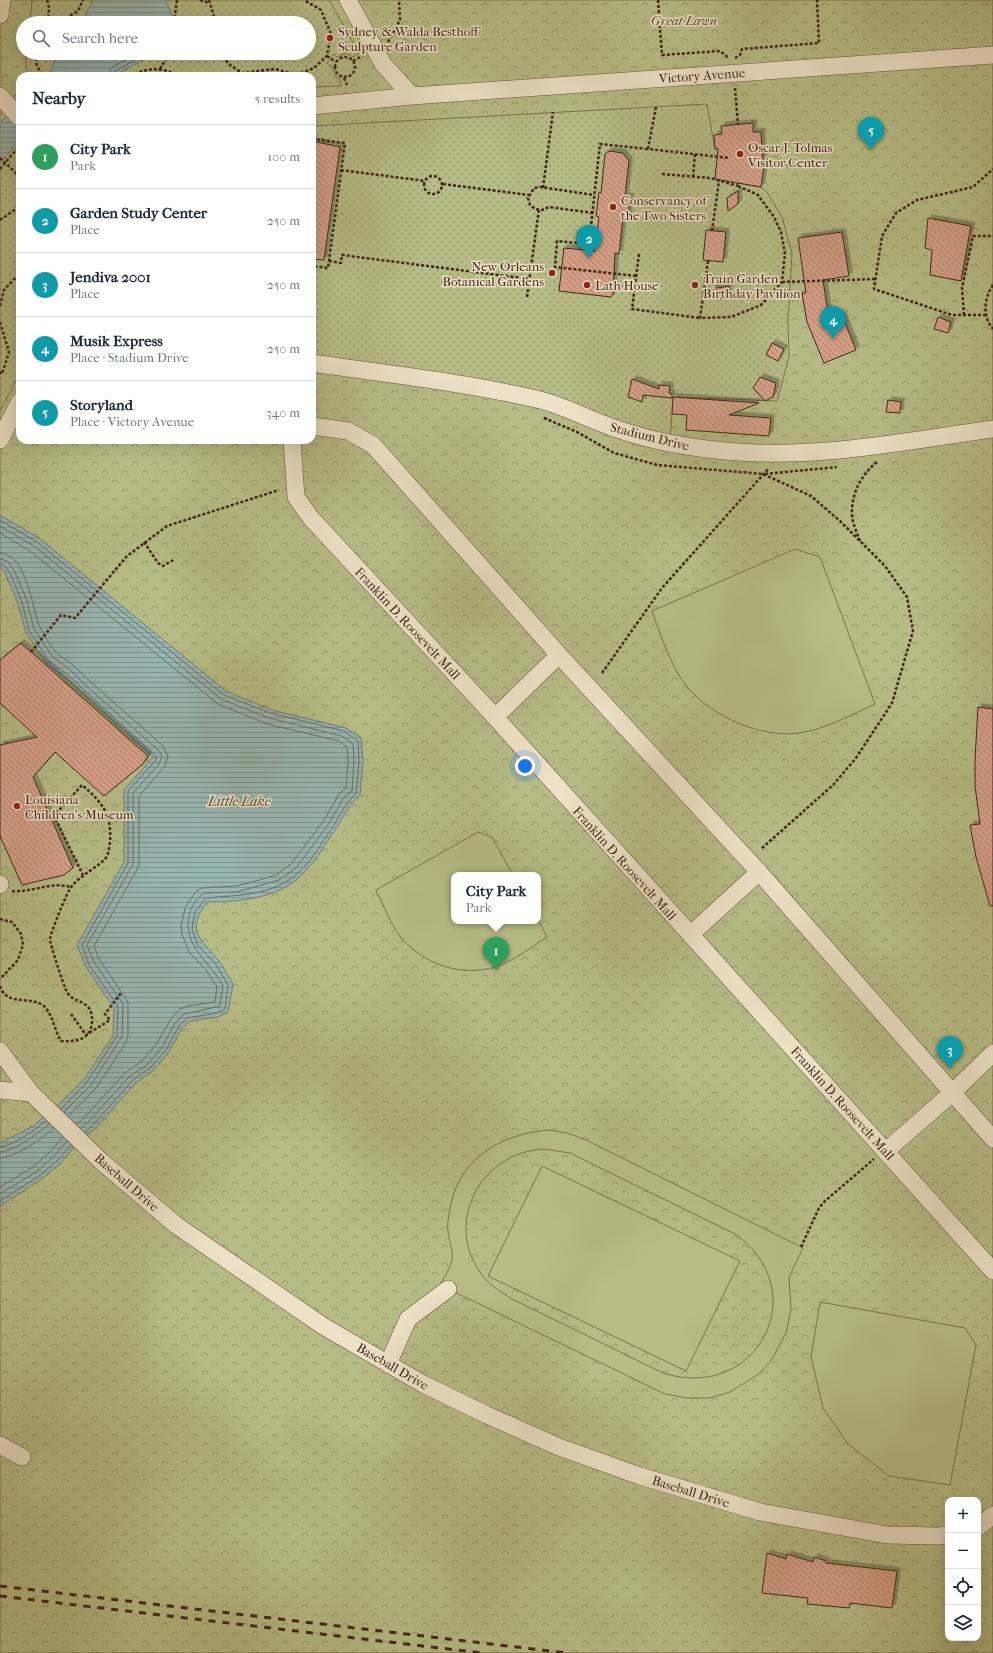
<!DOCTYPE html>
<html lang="en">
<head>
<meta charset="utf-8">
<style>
  :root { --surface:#fff; --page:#f2f2f3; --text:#1f2937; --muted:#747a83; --line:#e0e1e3; --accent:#1a73e8 }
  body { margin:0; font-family:"IM FELL French Canon",serif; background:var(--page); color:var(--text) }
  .controls { position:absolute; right:12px; bottom:12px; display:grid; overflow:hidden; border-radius:8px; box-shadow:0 4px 16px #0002 }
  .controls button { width:36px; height:36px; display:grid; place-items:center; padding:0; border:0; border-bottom:1px solid var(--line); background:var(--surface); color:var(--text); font:20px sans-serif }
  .you { position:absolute; left:525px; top:766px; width:14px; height:14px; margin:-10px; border:3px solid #fff; border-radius:50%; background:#1a73e8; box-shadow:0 0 0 6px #1a73e833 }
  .badge { display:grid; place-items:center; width:26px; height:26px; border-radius:50%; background:var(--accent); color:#fff; font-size:13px; font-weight:700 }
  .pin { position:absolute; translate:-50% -33px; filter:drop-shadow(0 1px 2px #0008) }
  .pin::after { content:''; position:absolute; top:21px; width:14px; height:12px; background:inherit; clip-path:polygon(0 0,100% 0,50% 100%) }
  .popup { position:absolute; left:451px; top:872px; width:90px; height:52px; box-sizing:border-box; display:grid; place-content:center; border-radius:8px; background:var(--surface); filter:drop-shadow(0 1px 3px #0005); font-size:13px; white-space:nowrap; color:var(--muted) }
  .popup b { font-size:15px; color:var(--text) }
  .popup::after { content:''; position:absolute; left:50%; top:100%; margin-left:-8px; border:8px solid transparent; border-top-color:var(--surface) }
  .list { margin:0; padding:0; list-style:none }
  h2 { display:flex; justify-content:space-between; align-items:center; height:52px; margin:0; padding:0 16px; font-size:17px }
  h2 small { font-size:13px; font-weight:400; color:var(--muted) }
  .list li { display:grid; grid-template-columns:26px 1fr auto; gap:12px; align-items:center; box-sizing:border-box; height:64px; padding:0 16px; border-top:1px solid var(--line) }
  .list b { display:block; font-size:15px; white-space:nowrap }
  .list p { margin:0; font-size:13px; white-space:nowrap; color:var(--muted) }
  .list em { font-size:13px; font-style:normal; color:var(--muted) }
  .icon { flex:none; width:22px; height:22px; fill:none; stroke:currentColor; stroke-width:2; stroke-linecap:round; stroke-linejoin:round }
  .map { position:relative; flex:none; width:993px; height:1653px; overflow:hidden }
  .search { position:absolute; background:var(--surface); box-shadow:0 4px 16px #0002; left:16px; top:16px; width:300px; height:44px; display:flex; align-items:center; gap:10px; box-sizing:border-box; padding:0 14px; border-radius:22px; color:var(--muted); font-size:15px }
  .panel { position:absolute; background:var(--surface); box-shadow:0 4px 16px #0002; left:16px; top:72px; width:300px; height:372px; border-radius:12px }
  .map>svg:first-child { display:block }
</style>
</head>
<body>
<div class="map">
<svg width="993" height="1653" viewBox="0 0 993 1653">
  <defs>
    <pattern id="park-crowns" width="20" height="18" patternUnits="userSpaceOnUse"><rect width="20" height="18" fill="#b6bc86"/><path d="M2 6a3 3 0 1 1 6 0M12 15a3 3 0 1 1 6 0" fill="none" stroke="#95996d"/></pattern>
    <pattern id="garden-dots" width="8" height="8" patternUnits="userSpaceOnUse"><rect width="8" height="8" fill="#b6bc86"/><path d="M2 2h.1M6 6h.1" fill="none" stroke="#95996d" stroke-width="1.8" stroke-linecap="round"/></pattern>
    <pattern id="water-rules" width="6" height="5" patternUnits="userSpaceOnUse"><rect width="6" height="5" fill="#98b6b1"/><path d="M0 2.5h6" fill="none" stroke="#7d948f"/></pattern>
    <pattern id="building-back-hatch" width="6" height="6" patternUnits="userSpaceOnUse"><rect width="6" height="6" fill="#d7a189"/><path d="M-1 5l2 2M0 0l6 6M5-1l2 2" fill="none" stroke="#b0836f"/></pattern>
    <filter id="shadow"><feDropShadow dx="3.5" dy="-3.5" stdDeviation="0" flood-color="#0004"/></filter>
  </defs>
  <rect width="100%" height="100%" fill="#e4d3a9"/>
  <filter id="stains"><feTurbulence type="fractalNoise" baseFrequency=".005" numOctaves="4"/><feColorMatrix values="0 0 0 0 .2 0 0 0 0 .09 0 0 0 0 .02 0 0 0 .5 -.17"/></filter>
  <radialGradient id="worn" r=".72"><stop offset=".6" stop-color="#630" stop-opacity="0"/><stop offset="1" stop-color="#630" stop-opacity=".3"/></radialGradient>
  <!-- park -->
  <path fill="url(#park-crowns)" stroke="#7a704e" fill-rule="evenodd" d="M0,0H993V1653H0ZM23,23H309V53H23ZM20,76H312V440H20ZM454,875H538V921H454ZM948,1500H978V1638H948Z"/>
  <!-- garden -->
  <path fill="url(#garden-dots)" stroke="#7a704e" d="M32,0H329L359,53L353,57L346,53L337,57L334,54L327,63L331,66L337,78L340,79L341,86L312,87V76H29L26,68V53H309V23H30Z
    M20,91V373L0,411V110Z
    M707,104L715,149L728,148L729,161L717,160L715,179L761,187L767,192L782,217L792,253L788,320L789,357L777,401L673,397L670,442L614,425L312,357V126Z"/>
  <!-- pitch -->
  <path fill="#b6bc86" stroke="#7a704e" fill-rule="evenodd" d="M795,549L820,557L875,704C851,715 826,729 799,733C760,738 714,717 688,688C672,670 660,633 652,611Z
    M478,832L492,837L513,875H454V921L538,920L547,937C533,946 519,957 503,964C468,979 428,967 403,940C393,930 383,904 376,890Z
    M549,1130L567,1133L586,1140L803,1248L789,1277L791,1309L786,1333L771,1361L759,1374L730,1392L710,1398H687L665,1394L440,1285C444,1277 450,1269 452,1260C454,1252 448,1239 448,1230C447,1225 448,1220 449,1215C455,1161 498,1134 549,1130ZM544,1149L570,1153L735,1234C815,1290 758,1403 663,1373L512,1299C501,1292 491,1286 483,1276C442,1225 480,1152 544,1149Z
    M542,1166L740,1261L686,1371L488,1276Z
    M820,1302L965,1328L976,1345L950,1485L889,1476L848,1444L823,1408L811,1357Z"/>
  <!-- water -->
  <path fill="url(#water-rules)" stroke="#747c73" d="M93,0H166L172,16L171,23H79L86,14Z
    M59,53H156L114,76H48Z
    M20,103V140L0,163V123Z
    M0,515L39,538L226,691L272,710L346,728L361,738L363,761L360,796C347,805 344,818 335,830C325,845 315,862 302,875C279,898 239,902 207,902C186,931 199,937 218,960C224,967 228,976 233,984L228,1012L218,1017L190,1021L182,1028L169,1052L154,1070L136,1083L95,1129L80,1140L61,1163L42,1179L0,1206V1143L33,1126L59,1104L84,1079L113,1036L114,1008L86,967L77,945L124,862V790L153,757L64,677L47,664L26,633L18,604L6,575L0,566Z"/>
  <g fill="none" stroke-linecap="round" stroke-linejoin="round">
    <!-- shore -->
    <path stroke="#6b6e64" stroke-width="1" d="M107,76L112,67L139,53
      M113,76L115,71L148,53
      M0,520L37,542L224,695L270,713L344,731L358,741L359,761L356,794C343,805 340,817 330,831C321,844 311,861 299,872C274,896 238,895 206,898L195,912L192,929L198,946L215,963L228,985L225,1009L217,1013L187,1018L179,1026L166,1050L151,1067L133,1080L92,1126L85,1132
      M0,526L34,546L221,699L269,718L342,736L353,744L354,761L352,791L344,797L330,822L296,868L279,880L237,892L204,893C197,898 190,908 189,916C183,947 210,961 223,986L220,1006L184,1014L175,1023L162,1047L148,1064L129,1077L88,1122L81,1128
      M0,533L30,551L218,704L267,724L339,741L347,747L348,761L346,788L339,794L325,819L291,864L276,875L256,881L236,886L201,888L195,893L186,906L181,925L182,934L189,952L206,970L217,987L215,1002L188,1006L180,1009L171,1019L157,1043L144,1059L125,1073L84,1118L77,1124
      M0,553C28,554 31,608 40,627C44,635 52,649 59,655C65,659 71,663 76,668C104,695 133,719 162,745L168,756L165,766L139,796V866L94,946L99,959L128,1002V1037L125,1044L96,1088L69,1116
      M0,559L7,561L14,570L27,601L34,629L53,657L70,670L93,692L158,750L162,756L159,764L133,793V864L87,945L94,962L123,1004L122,1036L91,1085L64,1112
      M0,564L4,565L10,573L22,602L29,631L49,661L67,674L157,757L156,760L128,791V863L82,945L89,965L118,1006L117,1036L87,1082L61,1109
      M0,1147C16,1145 34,1130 46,1121
      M0,1152C15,1151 38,1133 49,1124
      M0,1158C17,1157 41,1139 54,1128
      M0,1187L33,1167L50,1152L63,1137
      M0,1194L36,1172L54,1156L67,1141
      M0,1201L39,1176L58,1160L71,1145"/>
  </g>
  <!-- building -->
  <path fill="url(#building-back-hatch)" stroke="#3e2517" filter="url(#shadow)" d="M753,123V132H761L763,160H765L761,187L715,179L718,149H715L714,135L722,134L721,126Z
    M312,141L340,147L324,260L312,259Z
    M609,151L623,153L629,161L625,196L630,197L628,218L623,217L619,254L615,253L613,294L611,297L559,291L564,248L595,251L599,217L596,216L599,192L601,193L605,154Z
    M738,191V204L728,211L727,198Z
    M928,218L971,226L961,281L930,275L932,250L925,248Z
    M706,230L726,232L723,262L703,260Z
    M842,232L849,276L823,280L829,320L842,315L856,350L824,363L807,322L802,293H806L798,238Z
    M729,286L726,297L720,299L711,289Z
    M938,317L951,322L948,333L934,329Z
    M772,343L784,349L778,361L766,355Z
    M760,377L776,383L773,397L765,401L753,388Z
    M632,379L659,389V385L670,386L669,393L672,394V398L643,395L642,402L628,397Z
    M673,397L759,403L729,415L771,418L769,436L686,430L687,415L672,414Z
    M888,400L901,402L900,413L886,412Z
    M21,643L148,756L143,764L104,796L55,752L33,777L73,868L64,875L22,885L0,836V745L37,737L0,703V660Z
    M978,707L993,709V906H990L976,857L970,825L980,824L975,786V760Z
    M767,1553L786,1559L787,1554L813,1562L814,1557L826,1561V1563L897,1571L892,1608L850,1603L849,1608L807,1604L808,1598L762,1593Z"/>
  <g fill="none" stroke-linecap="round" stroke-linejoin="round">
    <defs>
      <path id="minor" d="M348,0L383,64L412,96
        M0,15L2,0
        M0,96L20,118
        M312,106L412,96L993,55
        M312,363C387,374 462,382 536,399C564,405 589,420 617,429C654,442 698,449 737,452C823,458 908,441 993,429
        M312,426L348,431L373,445L559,655L759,872L993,1139
        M0,440L20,401
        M292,440L296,497L310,517L495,717L993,1271
        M495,717L559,655
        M0,884V885
        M691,934L759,872
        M0,1051L31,1093
        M0,1090L31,1093L102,1162L176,1225L323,1326L423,1384L487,1415L559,1447L640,1476L760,1512L887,1535L940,1536L948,1534
        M886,1151L952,1093L993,1053
        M388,1364L408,1319L448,1289
        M0,1445L22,1457
        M978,1527L993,1515"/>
    </defs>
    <!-- minor casing -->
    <use href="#minor" stroke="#68503c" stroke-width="18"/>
    <!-- path -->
    <path stroke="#3e2517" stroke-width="2.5" stroke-dasharray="3 2" stroke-linecap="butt" d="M47,0L49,7L48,23
      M200,0L209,3
      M209,0L216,23
      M658,0L662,55L720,51L729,58
      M57,23L78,11L83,0
      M174,23L177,0
      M388,42L400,20L399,0
      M35,53L37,66L43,76
      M219,53L230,65L242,73L275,69L290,73H301L314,68L327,56L331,34L321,10L304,0
      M327,56L336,62
      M335 67a10 10 0 1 1 20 0a10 10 0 1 1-20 0Z
      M735,58L740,55L742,49L819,43L817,0
      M353,61L362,56
      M160,69L169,53
      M130,76C146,68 162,66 178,76
      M239,76L242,73
      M344,78L347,85
      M735,88L738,125
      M656,107L648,149L729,158
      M312,139L345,143L328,268L312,266
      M0,169L20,145
      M341,170L425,181
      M15,172L20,178
      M662,174L710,178L738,186
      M424 185a9 9 0 1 1 18 0a9 9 0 1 1-18 0Z
      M693,177L695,154
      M443,184L529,195
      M543,188L553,112
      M593,213L549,207L542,210L535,209L530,205L528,198L534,188L540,187L594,195
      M0,220L16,209L20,203
      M712,231L719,181
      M639,254L632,309L700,318
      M329,261L341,263L342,255L529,279
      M708,261L700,318L731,317L761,305L782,282L785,254L781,232L774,217L758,195L738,186V183
      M636,276L555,267L557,241L589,244L600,144L648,149
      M782,282L875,279
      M993,285C984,298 982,317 993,329
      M527,297L539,209
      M0,306L4,290L20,273
      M964,315L962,288L973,236H993
      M986,315H952L874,289L882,236L896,213L917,200L973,187L993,169
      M0,322L9,352L2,374L0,372
      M544,418L577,432L614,453L657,465L763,474L811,496L840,521L885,566L907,597L913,631L892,703L856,758L833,785L761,849
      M765,474L837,467
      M860,541C857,533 853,524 852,516C851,493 861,475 878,461
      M144,542L158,563L163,566L175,559
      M31,652L61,615L75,618L127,556L167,526L279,490
      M602,673L662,588L769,468
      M52,819L54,816
      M0,837H1
      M12,891C31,893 52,881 70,887
      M0,919L12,922L21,934L23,945L18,960L0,979
      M0,986C7,1008 31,994 45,1007C53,1016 55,1031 61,1041C76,1042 91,1040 92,1022C92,1017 92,1011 88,1007C82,1000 72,1001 67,992C64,987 50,944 50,939C51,932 67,891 72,886C81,875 95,869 105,859C109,854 109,848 110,842C112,814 102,802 82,785L54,816L83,875
      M71,1014L86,1035L110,1020L105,1014L121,993
      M801,1247L819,1208L825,1201L874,1159"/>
    <!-- minor -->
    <use href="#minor" stroke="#ede2c7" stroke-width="17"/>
    <!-- rail -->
    <path stroke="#3e2517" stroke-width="3" stroke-dasharray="7 7" stroke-linecap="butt" d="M0,1586L567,1653
      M0,1596L482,1653"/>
    <!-- path-bridge -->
    <path stroke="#3e2517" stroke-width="2.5" stroke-dasharray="3 2" stroke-linecap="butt" d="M0,158L15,172"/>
  </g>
  <!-- markers -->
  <g fill="#8f2418" stroke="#ede2c7" stroke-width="1.5">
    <circle cx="330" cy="38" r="4"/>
    <circle cx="740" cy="154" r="4"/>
    <circle cx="613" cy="207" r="4"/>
    <circle cx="552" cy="273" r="4"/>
    <circle cx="587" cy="285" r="4"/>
    <circle cx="695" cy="285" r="4"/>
    <circle cx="17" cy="806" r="4"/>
  </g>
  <g text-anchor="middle" stroke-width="3" stroke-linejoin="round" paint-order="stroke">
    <!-- park labels -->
    <g font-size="13" font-style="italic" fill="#56432d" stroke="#ede2c7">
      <text x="684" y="25">Great Lawn</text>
    </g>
    <!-- poi labels -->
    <g font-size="13" fill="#3e2517" stroke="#ede2c7" text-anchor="start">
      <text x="338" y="36">Sydney &amp; Walda Besthoff<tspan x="338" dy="15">Sculpture Garden</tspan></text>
      <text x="748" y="152">Oscar J. Tolmas<tspan x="748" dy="15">Visitor Center</tspan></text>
      <text x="621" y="205">Conservancy of<tspan x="621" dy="15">the Two Sisters</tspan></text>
      <text x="544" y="271" text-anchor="end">New Orleans<tspan x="544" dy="15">Botanical Gardens</tspan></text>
      <text x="703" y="283">Train Garden<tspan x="703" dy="15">Birthday Pavilion</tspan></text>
      <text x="595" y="290">Lath House</text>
      <text x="25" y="804">Louisiana<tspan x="25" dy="15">Children's Museum</tspan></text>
    </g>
    <!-- street labels -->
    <g font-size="13" fill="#3e2517" stroke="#ede2c7">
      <text transform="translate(702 75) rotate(-4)" y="5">Victory Avenue</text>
      <text transform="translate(650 436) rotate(14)" y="5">Stadium Drive</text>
      <text transform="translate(408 623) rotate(47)" y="5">Franklin D. Roosevelt Mall</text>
      <text transform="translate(625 863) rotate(48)" y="5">Franklin D. Roosevelt Mall</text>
      <text transform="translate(843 1103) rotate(48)" y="5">Franklin D. Roosevelt Mall</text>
      <text transform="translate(127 1182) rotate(41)" y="5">Baseball Drive</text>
      <text transform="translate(393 1366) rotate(30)" y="5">Baseball Drive</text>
      <text transform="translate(691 1491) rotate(17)" y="5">Baseball Drive</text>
    </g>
    <!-- water labels -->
    <g font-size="14" font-style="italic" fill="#54493e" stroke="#ede2c7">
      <text x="239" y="806">Little Lake</text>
    </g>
  </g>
  <rect width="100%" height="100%" filter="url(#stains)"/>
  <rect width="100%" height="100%" fill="url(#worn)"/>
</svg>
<div class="controls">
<button>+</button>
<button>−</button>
<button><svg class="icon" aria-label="locate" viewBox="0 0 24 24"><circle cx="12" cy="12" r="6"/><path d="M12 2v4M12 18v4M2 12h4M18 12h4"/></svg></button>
<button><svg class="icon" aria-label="layers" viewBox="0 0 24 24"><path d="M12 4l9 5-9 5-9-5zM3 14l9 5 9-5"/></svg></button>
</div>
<div class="you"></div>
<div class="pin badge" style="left:496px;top:970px;background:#2e9e5b">1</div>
<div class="popup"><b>City Park</b>Park</div>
<div class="pin badge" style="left:589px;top:258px;background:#0f9aa8">2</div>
<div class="pin badge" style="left:950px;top:1069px;background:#0f9aa8">3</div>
<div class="pin badge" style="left:833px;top:339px;background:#0f9aa8">4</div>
<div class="pin badge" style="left:871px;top:150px;background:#0f9aa8">5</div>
<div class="search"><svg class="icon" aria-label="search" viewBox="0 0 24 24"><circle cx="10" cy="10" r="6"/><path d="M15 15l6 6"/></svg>Search here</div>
<section class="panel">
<h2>Nearby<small>5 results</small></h2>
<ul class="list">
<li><span class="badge" style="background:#2e9e5b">1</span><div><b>City Park</b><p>Park</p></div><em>100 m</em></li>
<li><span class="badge" style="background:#0f9aa8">2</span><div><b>Garden Study Center</b><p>Place</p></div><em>250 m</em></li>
<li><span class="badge" style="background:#0f9aa8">3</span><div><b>Jendiva 2001</b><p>Place</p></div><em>250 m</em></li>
<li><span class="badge" style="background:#0f9aa8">4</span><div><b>Musik Express</b><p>Place · Stadium Drive</p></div><em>250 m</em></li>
<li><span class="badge" style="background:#0f9aa8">5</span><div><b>Storyland</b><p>Place · Victory Avenue</p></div><em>340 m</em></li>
</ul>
</section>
</div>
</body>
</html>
